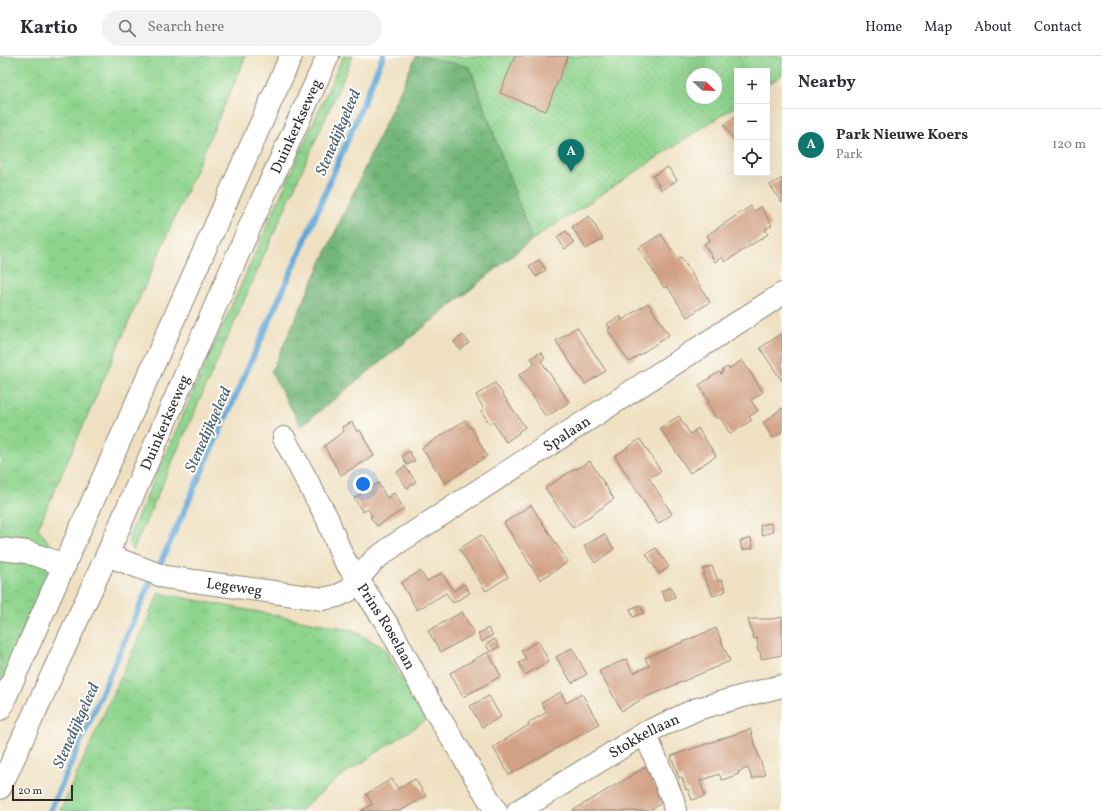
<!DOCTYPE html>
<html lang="en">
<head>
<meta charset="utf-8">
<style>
  :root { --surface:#fff; --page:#f2f2f3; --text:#2b2b33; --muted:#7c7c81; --line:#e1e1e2; --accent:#0f766e }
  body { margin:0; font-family:Vollkorn,serif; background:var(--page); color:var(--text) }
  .controls { position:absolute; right:12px; top:12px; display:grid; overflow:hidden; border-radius:0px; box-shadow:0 4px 16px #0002 }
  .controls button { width:36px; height:36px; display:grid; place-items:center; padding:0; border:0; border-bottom:1px solid var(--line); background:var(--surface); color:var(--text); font:20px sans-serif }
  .compass { position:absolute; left:686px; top:12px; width:36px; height:36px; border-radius:50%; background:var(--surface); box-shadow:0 4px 16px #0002; rotate:113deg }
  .scale { position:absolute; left:12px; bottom:10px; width:61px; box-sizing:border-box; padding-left:4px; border:2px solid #2b2b2b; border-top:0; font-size:11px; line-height:14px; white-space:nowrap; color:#2b2b2b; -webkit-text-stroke:3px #fdfcf7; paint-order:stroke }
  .you { position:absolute; left:363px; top:428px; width:14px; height:14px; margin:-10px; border:3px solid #fff; border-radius:50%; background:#1a73e8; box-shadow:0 0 0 6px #1a73e833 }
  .badge { display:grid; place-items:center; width:26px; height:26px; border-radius:50%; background:var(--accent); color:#fff; font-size:13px; font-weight:700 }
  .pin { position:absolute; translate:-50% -33px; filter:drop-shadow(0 1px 2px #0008) }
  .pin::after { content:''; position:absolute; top:21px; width:14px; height:12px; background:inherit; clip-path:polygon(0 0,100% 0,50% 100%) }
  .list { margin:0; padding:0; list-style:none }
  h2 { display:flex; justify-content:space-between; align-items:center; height:52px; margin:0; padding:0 16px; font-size:17px }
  h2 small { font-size:13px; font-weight:400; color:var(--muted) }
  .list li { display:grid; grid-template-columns:26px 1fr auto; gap:12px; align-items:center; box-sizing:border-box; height:72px; padding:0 16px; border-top:1px solid var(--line) }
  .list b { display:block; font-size:15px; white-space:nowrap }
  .list p { margin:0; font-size:13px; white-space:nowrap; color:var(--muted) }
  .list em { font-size:13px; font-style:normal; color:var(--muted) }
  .icon { flex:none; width:22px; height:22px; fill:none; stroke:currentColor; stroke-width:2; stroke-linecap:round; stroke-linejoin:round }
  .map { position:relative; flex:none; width:782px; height:755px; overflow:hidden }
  header { display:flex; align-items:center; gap:24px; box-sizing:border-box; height:56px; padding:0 20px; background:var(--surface); border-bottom:1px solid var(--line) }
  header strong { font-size:19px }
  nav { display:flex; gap:22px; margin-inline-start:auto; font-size:14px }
  .search { width:280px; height:36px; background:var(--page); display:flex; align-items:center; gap:10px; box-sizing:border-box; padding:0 14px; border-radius:22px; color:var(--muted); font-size:15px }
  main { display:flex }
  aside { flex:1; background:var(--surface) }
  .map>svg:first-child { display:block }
</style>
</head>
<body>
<header>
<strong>Kartio</strong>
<div class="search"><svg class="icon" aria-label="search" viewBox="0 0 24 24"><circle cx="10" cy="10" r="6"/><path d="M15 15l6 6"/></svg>Search here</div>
<nav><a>Home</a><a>Map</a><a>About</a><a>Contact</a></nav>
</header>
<main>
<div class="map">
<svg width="782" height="755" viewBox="0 0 782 755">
  <defs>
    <pattern id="grass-tufts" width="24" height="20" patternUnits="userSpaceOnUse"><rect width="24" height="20" fill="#8ed48d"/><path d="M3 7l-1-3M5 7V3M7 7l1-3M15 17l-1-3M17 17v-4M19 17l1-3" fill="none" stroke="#7bb67a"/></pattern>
    <pattern id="forest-crowns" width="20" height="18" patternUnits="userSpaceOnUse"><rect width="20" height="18" fill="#72b678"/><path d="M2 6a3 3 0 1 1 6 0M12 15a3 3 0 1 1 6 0" fill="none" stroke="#5e9463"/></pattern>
    <pattern id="park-dots" width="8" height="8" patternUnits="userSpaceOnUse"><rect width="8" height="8" fill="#8ed48d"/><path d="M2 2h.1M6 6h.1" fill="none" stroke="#7bb67a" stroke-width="1.8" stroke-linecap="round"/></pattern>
  </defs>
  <rect width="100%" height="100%" fill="#fdfcf7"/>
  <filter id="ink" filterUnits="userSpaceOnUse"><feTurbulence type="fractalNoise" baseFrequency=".025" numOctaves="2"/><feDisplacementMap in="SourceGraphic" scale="8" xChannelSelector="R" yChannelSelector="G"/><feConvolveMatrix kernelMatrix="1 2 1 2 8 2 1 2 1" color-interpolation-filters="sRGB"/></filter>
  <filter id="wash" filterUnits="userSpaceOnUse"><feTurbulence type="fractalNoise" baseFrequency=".012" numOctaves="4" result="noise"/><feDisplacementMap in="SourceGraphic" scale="16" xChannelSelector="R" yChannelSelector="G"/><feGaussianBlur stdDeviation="0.9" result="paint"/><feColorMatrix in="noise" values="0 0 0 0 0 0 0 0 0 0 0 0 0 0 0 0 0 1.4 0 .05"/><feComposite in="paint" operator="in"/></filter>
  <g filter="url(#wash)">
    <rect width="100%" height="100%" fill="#efe0c1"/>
    <!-- grass -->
    <path fill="url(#grass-tufts)" stroke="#5c805c" d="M0,0H246L38,472L65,509L0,653Z
      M343,0H353L133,494L130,489L129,480Z
      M159,537L353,574L384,592L426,664L340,721L299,755H60Z"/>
    <!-- forest -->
    <path fill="url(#forest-crowns)" stroke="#4e7052" d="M416,0H422L469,11L532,184L301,370L271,316Z"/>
    <!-- park -->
    <path fill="url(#park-dots)" stroke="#5c805c" fill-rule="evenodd" d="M422,0H782V19L767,29V15H737V49L532,184L470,11ZM692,18H716V42H692Z"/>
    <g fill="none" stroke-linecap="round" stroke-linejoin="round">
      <!-- stream -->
      <path stroke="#62a9d9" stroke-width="6" d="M50,755L149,529L162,504L300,196L383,0"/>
    </g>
    <g id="blocks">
      <!-- building -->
      <path fill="#d2a185" d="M515,0H568L546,55L500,37Z
        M737,60V88L724,69Z
        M668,111L677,124L662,134L653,120Z
        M782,122V147L770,129Z
        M751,150L754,155L761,151L772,169L765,173L768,178L725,206L722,201L715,206L704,188L710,184L707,179Z
        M589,160L603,183L586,193L572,171Z
        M566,175L574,187L565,193L557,181Z
        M661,178L678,203L681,201L710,246L687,261L667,230L664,232L639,192Z
        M539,204L546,214L536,221L529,210Z
        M648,247L669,279L629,306L608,274L610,272L607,268L620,260L622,264Z
        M577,271L606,315L585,328L556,285Z
        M782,277V325L760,292Z
        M463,279L469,287L460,294L454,286Z
        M541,296L545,302L541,305L569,346L546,361L519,319L535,308L531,302Z
        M742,304L763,336L751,344L758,355L749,361L752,364L730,378L720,361L717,363L707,347L709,346L699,329L719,316L721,318L723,316L722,314L728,311L729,313Z
        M495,327L525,371L518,376L519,377L506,386L493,366L490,368L481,355L484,353L476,339Z
        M782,352V376L773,382L763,367Z
        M679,360L690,378L698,372L716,400L690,417L660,372Z
        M465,364L470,372L471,371L487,400L445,427L422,392Z
        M352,366L357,376L360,374L374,400L341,419L324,390L344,375L342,371Z
        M640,383L661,415L649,422L672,458L658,468L615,400Z
        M409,395L415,405L407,409L402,400Z
        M590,405L614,443L573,472L545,432L576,412L577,413Z
        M405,410L416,426L407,432L397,416Z
        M378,427L387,442L394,437L404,453L377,470L370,461L372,460L368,453L363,456L354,442Z
        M531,449L568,506L540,524L504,467Z
        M771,467L773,476L762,479L760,469Z
        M604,478L614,493L595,507L584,490Z
        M481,479L508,521L486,535L459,493Z
        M751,482L753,492L742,494L740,485Z
        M656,492L669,511L659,518L646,498Z
        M712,510L718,525L722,524L726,535L713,540L703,519L705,518L703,513Z
        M420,515L427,525L442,517L454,535L464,528L470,537L453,547L446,537L417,554L401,527Z
        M671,531L675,541L666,545L661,535Z
        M640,549L644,557L633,561L630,553Z
        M462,556L474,578L441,596L428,575Z
        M782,561V599L761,603L760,595H758L757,591L758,590L757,582L754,583L748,563H773Z
        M488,572L493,579L482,586L478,578Z
        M716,572L730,605L644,642L622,655L599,615L626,603L633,617L649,610L645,602Z
        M495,583L499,591L490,596L486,588Z
        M538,585L549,605L525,619L519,607L526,603L521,595Z
        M572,592L587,618L572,627L556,601Z
        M488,596L501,620L463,641L450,617Z
        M561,636L566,647L582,638L599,668L509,719L493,691L529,669L528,667L547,656L541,647Z
        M489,640L501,661L482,671L470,650Z
        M750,673L765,719L752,723L748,712L738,716L739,718L722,724L719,718L700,725L705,740L692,744L688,733L686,734L682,721L679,722L671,700Z
        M647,710L656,725L653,727L664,743L661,745L660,748L649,755H572Z
        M392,723L398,733L415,723L426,740L400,755H361L372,748L366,738Z"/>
    </g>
  </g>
  <g filter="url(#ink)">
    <use href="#blocks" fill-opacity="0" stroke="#8d8676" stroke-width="1"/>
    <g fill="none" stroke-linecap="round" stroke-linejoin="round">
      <defs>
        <g id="minor">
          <path id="s1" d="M284,382L327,462L342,500L391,574L428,643L496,755"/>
          <path d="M0,493L27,496L65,509"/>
          <path id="s2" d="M107,499L165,521L323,543L337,540L348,535L374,504L396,488L782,238"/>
          <path d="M645,677L673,744L675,755"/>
          <path id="s3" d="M518,755L645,677L697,653L758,636L782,630"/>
        </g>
        <g id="major">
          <path d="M0,653L291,0"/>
          <path id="s4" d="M0,732L107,499L251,168L328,0"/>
        </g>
      </defs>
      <!-- minor casing -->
      <use href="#minor" stroke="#8d8676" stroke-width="24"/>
      <!-- major casing -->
      <use href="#major" stroke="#8d8676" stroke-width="24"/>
      <!-- minor -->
      <use href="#minor" stroke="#fff" stroke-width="22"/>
      <!-- major -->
      <use href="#major" stroke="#fff" stroke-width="22"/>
    </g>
  </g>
  <g text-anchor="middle" stroke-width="4" stroke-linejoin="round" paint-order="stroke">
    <!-- street labels -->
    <g font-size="15" fill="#2b2b2b" stroke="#fdfcf7">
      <text dy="5" stroke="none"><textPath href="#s4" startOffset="725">Duinkerkseweg</textPath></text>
      <text dy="5" stroke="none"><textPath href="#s4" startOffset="401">Duinkerkseweg</textPath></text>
      <text dy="5" stroke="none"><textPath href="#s2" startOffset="519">Spalaan</textPath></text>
      <text dy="5" stroke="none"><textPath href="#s2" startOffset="132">Legeweg</textPath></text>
      <text dy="5" stroke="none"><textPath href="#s1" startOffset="215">Prins Roselaan</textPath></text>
      <text dy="5" stroke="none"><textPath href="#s3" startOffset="147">Stokkellaan</textPath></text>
    </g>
    <!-- water labels -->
    <g font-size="16" font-style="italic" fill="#415d71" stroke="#fdfcf7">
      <text transform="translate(337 76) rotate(-67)" y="6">Stenedijkgeleed</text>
      <text transform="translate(207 373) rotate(-66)" y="6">Stenedijkgeleed</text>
      <text transform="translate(75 669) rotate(-66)" y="6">Stenedijkgeleed</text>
    </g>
  </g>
</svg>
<div class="controls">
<button>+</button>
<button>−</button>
<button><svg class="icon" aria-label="locate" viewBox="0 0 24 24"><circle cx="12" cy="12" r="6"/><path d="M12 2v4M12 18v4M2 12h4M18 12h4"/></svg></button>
</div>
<svg class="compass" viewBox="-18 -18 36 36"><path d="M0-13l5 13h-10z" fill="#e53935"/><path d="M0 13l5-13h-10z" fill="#7c7c81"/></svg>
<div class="scale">20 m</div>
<div class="you"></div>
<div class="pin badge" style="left:571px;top:116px">A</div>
</div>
<aside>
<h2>Nearby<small></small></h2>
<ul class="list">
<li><span class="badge">A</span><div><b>Park Nieuwe Koers</b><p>Park</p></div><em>120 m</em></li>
</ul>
</aside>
</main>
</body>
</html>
